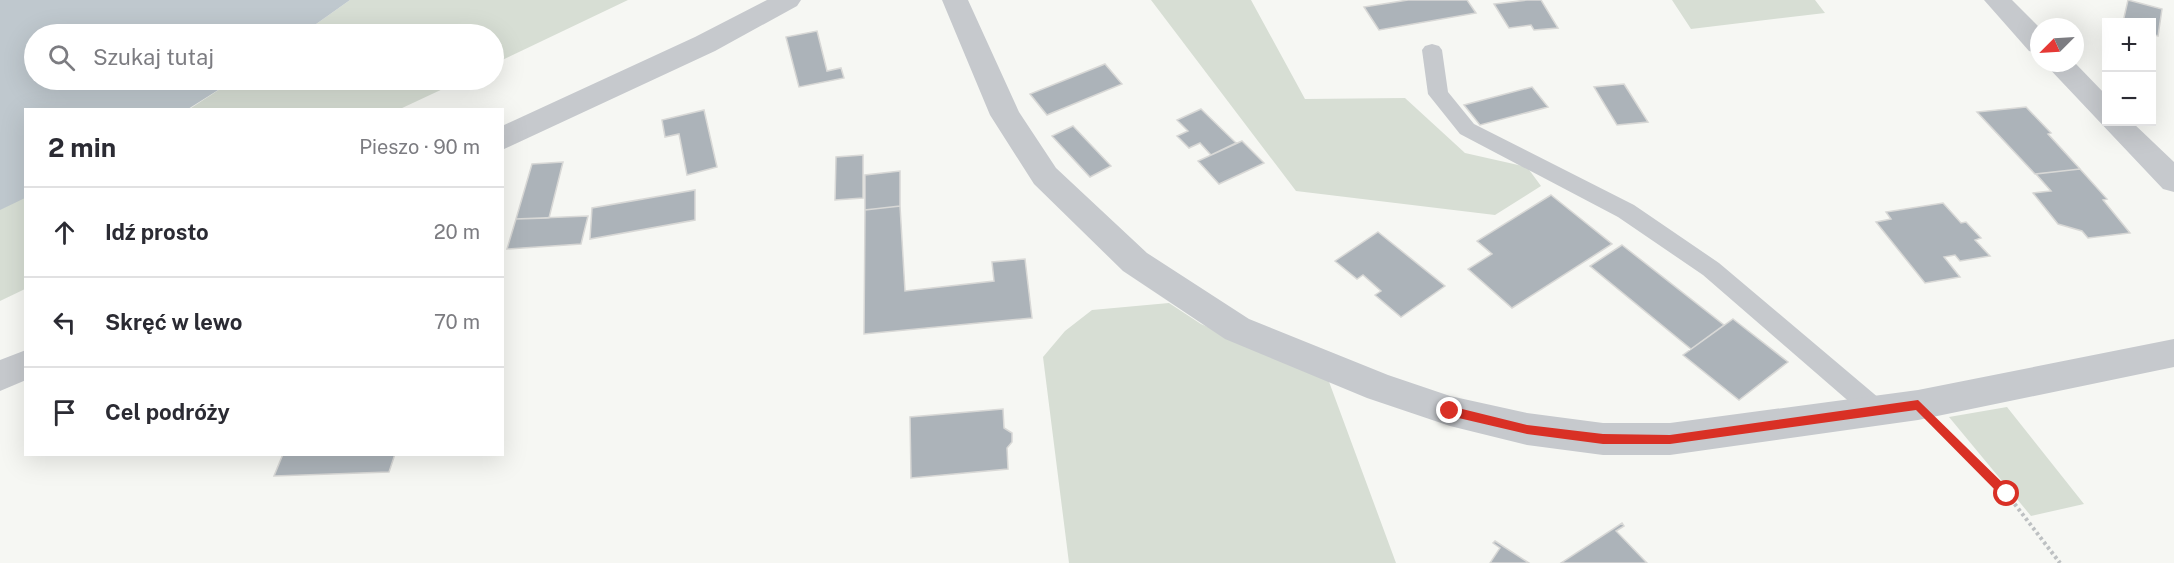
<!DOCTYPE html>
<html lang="pl">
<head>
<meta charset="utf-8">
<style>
  :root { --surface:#fff; --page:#f7f7f7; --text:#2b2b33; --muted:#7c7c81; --line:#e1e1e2 }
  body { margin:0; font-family:"Public Sans",sans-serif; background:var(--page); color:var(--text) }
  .controls { position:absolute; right:18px; top:18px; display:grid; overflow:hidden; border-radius:0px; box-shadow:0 6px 24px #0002 }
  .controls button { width:54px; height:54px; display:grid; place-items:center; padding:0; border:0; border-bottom:2px solid var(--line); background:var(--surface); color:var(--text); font:30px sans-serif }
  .compass { position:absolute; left:2030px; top:18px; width:54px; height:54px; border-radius:50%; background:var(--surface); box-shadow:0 6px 24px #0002; rotate:246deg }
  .stop { position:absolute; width:18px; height:18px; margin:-14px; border:4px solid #d93025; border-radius:50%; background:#fff }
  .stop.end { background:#d93025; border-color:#fff; box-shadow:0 2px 6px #0008 }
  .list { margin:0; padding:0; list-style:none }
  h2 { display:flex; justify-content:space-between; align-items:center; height:78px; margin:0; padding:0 24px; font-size:26px }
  h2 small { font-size:20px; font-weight:400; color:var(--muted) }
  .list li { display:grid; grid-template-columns:39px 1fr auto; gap:18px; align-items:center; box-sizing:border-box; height:90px; padding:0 24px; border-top:2px solid var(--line) }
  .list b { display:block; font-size:22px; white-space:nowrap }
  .list em { font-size:20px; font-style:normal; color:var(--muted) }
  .icon { flex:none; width:33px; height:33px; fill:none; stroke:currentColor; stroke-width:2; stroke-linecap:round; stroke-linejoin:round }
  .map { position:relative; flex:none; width:2174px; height:563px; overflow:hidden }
  .search { position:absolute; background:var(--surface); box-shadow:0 6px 24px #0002; left:24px; top:24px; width:480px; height:66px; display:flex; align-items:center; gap:15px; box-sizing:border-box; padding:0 21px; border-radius:33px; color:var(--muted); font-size:22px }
  .panel { position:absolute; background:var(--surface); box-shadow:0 6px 24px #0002; left:24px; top:108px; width:480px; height:348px; border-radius:0px }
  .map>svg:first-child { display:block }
</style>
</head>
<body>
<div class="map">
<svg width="2174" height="563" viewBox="0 0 2174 563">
  <rect width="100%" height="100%" fill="#f6f7f3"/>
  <!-- green -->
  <path fill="#d7ded4" d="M350,0H628L494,64V34H302Z
    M1151,0H1251L1305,99L1405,98L1465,153L1527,167L1541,186L1495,215L1296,191Z
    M1672,0H1815L1825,13L1691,29Z
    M234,80H462L400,109L188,110Z
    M0,174L26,188L25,289L0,301Z
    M1169,303L1201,324L1328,379L1396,563H1069L1043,357L1065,331L1092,310Z
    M2007,407L2084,504L2031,516L1949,417Z"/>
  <!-- water -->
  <path fill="#bfc8ce" d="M0,0H350L302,34H34V80H234L188,109L26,110L25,198L0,210Z"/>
  <!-- building -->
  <path fill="#acb3b9" stroke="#d8d8d6" stroke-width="1.5" d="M1408,0H1467L1476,13L1379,30L1364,7Z
    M1527,0H1541L1558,28L1534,30L1531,25L1509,28L1494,4Z
    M2128,0L2162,9L2158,36L2152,34V22H2123Z
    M817,31L827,71L841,68L844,78L799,87L786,37Z
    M1105,64L1122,84L1047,115L1030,94Z
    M1624,84L1648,122L1617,125L1594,87Z
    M1532,87L1548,107L1480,125L1464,105Z
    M2026,107L2051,133L2048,134L2080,169L2035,174L1977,112Z
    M1201,109L1236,143L1211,155L1200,143L1189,148L1177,136L1188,131L1177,120Z
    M704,110L717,167L687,175L679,134L665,137L662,120Z
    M1073,126L1111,166L1090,177L1052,136Z
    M1242,141L1264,163L1219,184L1198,161Z
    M863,155V198L835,200L836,157Z
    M563,162L549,218L516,219L532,164Z
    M2080,169L2107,199L2103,200L2130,233L2088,238L2082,231L2058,224L2033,193L2051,191L2036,174Z
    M900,171V206L865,210V175Z
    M695,190V220L590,239L592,208Z
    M1551,195L1612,244L1512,308L1468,269L1492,254L1477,241Z
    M1943,203L1961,223L1966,222L1981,238L1975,240L1990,256L1960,261L1955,255L1944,257L1960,277L1925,283L1876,222L1891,219L1886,212Z
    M900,206L905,291L994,281L992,262L1025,259L1032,318L864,334L865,210Z
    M588,216L581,244L507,249L516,219Z
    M1378,232L1445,286L1401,317L1375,295L1381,291L1363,275L1357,279L1335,261Z
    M1622,245L1724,325L1691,349L1590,266Z
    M1733,319L1788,362L1739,400L1683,355Z
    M1003,409L1004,428L1012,433V442L1007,448L1008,469L911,478L910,417Z
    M283,454H395L389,472L274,476Z
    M1622,523L1624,526L1616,531L1647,563H1561Z
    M1495,541L1529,563H1490L1500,548L1493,543Z"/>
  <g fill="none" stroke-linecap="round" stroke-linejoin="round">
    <!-- path -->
    <path stroke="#bdc0c2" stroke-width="4" stroke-dasharray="3 3" stroke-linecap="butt" d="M1948,435L2007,494L2060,563"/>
    <!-- service -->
    <path fill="#c6c9cd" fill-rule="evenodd" d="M1432,44L1439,46L1442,50L1448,92L1474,124L1634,205L1719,263L1886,404L1889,411L1886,418L1877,421L1868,418L1703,275L1618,217L1460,134L1428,94L1422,50L1425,46Z"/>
    <!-- minor -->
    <path fill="#c6c9cd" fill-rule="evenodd" d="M942,0H968L1019,112L1056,168L1147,253L1249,319L1388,375L1450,396L1527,413L1603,423H1670L1918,390L2174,339V367L1918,420L1670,455H1603L1527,445L1450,426L1367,398L1225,339L1123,271L1034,184L990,115Z
      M1984,0H2012L2039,27V53L2029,51Z
      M2044,63H2075L2106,95V122H2132L2174,162V192L2163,189Z"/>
    <!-- tertiary -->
    <path fill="#c6c9cd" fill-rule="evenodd" d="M767,0H801L797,6L715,51L502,150V126L695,37Z
      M26,350V380L0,391V360Z"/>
  </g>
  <!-- route -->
  <path fill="#d93025" d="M1918,400L2011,491V498H2003L1916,410L1670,444H1603L1527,434L1450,416L1445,411L1450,406L1527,425L1603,434L1670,435Z"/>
</svg>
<div class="controls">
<button>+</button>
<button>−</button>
</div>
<svg class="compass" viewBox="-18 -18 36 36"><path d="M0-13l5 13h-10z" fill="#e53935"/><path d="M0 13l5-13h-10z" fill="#7c7c81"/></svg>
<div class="stop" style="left:2007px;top:494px"></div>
<div class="stop end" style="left:1450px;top:411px"></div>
<div class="search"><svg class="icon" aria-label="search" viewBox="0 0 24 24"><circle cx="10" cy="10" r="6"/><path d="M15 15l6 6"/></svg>Szukaj tutaj</div>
<section class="panel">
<h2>2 min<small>Pieszo · 90 m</small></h2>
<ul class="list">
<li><svg class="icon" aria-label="ahead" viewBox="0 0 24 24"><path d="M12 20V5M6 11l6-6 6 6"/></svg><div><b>Idź prosto</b></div><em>20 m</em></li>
<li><svg class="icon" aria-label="left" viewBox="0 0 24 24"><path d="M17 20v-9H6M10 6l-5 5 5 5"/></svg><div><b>Skręć w lewo</b></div><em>70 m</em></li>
<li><svg class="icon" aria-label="arrive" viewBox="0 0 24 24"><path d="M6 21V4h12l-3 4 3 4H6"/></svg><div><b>Cel podróży</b></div></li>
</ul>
</section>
</div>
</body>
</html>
